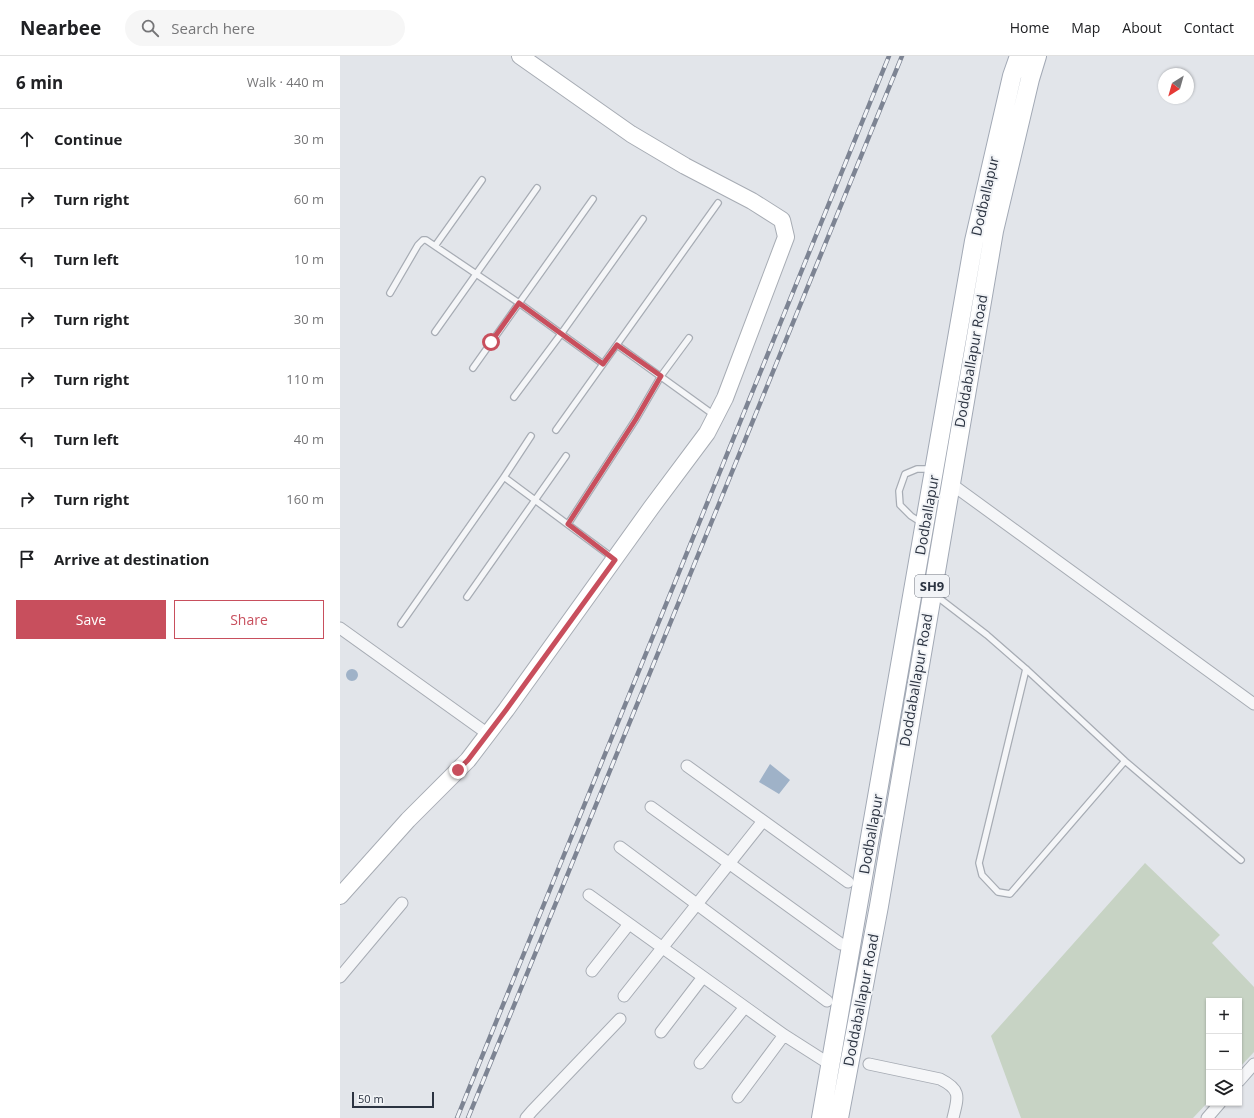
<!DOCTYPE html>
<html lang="en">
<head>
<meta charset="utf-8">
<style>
  :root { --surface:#fff; --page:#f6f6f6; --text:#202124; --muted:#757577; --line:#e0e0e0; --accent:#c84f5d }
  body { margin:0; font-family:"Open Sans",sans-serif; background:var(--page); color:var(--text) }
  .controls { position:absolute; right:12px; bottom:12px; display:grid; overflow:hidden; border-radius:0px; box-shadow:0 1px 3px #0004 }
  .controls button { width:36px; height:36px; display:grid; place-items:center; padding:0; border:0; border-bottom:1px solid var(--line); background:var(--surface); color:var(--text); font:20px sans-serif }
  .compass { position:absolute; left:818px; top:12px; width:36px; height:36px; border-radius:50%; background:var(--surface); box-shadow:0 1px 3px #0004; rotate:217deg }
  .scale { position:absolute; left:12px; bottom:10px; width:82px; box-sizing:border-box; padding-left:4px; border:2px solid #2b3341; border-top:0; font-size:11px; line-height:14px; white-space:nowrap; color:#2b3341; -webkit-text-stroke:3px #f2f4f7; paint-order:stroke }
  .stop { position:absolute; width:12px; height:12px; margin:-9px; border:3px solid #c84f5d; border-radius:50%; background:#fff }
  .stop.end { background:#c84f5d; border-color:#fff; box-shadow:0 1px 4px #0008 }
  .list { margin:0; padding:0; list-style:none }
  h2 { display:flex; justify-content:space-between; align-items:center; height:52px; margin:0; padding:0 16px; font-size:17px }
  h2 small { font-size:13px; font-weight:400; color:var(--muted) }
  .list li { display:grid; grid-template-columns:26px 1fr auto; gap:12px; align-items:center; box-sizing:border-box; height:60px; padding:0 16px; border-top:1px solid var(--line) }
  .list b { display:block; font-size:15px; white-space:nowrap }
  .list em { font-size:13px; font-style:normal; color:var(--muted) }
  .actions { display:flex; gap:8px; padding:12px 16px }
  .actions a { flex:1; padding:9px 0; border:1px solid var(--accent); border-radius:0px; text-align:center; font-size:14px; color:var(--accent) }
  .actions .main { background:var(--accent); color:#fff }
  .icon { flex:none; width:22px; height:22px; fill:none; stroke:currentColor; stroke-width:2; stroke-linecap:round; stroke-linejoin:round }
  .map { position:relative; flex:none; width:914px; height:1062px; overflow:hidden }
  header { display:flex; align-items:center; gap:24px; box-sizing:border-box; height:56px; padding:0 20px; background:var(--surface); border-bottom:1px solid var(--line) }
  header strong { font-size:19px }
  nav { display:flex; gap:22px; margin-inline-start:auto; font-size:14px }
  .search { width:280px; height:36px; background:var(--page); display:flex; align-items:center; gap:10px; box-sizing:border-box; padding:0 14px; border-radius:22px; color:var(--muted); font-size:15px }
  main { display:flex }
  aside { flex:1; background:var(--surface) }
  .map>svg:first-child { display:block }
</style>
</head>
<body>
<header>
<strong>Nearbee</strong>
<div class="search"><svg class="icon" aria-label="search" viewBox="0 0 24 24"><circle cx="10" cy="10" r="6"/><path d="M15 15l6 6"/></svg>Search here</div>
<nav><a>Home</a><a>Map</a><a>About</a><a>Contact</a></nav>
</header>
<main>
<aside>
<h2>6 min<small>Walk · 440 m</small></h2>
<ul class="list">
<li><svg class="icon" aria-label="ahead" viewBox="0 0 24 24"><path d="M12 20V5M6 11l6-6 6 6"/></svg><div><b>Continue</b></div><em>30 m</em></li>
<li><svg class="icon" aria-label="right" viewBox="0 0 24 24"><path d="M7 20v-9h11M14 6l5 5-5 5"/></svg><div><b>Turn right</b></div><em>60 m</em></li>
<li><svg class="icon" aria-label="left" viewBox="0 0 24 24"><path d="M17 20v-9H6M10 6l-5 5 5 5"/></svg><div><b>Turn left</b></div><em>10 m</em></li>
<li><svg class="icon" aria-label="right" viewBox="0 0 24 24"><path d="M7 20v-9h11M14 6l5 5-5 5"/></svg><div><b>Turn right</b></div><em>30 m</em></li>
<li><svg class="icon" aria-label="right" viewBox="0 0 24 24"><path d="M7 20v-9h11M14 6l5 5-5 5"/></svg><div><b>Turn right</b></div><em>110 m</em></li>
<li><svg class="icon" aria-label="left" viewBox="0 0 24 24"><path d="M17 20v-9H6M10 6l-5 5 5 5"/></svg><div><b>Turn left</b></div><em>40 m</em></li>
<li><svg class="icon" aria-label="right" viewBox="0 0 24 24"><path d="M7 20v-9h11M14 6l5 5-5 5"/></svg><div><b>Turn right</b></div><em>160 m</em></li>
<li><svg class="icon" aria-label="arrive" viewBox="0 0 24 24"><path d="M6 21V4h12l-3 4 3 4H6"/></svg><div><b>Arrive at destination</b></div></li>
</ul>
<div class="actions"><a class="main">Save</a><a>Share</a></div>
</aside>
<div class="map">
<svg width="914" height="1062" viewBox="0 0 914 1062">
  <rect width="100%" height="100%" fill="#e2e5ea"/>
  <!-- green -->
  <path fill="#c7d3c4" d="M805,807L880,879L872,887L914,931V996L899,1012V945H869V1045L853,1062H681L651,980Z"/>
  <!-- water -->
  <path fill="#9fb2c8" d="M6 619a6 6 0 1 1 12 0a6 6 0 1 1-12 0Z
    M430,708L450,724L439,738L419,726Z"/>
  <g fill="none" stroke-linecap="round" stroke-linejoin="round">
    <defs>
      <path id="lane" d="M95,190L142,124
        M50,237L78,189L83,184H86L179,247L263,308
        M95,276L197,132
        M277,289L374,359
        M133,312L253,143
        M174,341L221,278L303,163
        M216,374L378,147
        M164,421L273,502
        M582,467L571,460L560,449L559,435L565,418L577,413H592
        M228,468L296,363L321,320L349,282
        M595,539L647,579L686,613L785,705L901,804
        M127,541L226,400
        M61,568L164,421L191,380
        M686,613L639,807L642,819L658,836L670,838L785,705"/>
      <path id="street" d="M610,427L914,648
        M0,572L148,678
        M347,710L508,826
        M311,751L501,888
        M280,791L487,945
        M249,839L444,979L491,1009
        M252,915L289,868
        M0,921L62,847
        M284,940L423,765
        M321,976L363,921
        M360,1007L405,951
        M529,1008L600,1023C622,1034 618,1041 613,1062
        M899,1025L914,1008
        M398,1041L444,979
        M186,1062L192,1055L280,963
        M867,1062L880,1047"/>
      <path id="secondary" d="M0,840L68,764L128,704L166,654L311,452L367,377L385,342L446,181L442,164L412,145L345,110L291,78L180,0"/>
      <path id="primary" d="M481,1062L634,185L672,20L679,0
        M499,1062L539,850L654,175L690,23L697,0"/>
    </defs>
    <!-- lane casing -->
    <use href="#lane" stroke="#a7acb4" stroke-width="8"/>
    <!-- street casing -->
    <use href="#street" stroke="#a7acb4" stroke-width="13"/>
    <!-- secondary casing -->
    <use href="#secondary" stroke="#a7acb4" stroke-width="18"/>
    <!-- primary casing -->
    <use href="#primary" stroke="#a2a9b5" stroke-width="20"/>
    <!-- lane -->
    <use href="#lane" stroke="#f5f6f8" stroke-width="5.5"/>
    <!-- street -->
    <use href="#street" stroke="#f5f6f8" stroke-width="11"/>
    <!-- secondary -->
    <use href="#secondary" stroke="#fff" stroke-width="16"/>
    <!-- primary -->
    <use href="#primary" stroke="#fff" stroke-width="18"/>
    <defs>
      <path id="rail" d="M117,1062L549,0
        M128,1062L562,0"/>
    </defs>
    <!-- rail casing -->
    <use href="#rail" stroke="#7d8493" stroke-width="4.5"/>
    <!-- rail -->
    <use href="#rail" stroke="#f2f4f7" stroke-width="3" stroke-dasharray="9" stroke-linecap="butt"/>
  </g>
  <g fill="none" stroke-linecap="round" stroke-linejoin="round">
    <!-- route -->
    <path stroke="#c84f5d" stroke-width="5" d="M118,714L128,704L166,654L275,504L228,468L296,363L321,320L277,289L263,308L179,247L151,286"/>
  </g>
  <g text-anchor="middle" stroke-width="4" stroke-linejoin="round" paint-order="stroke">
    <!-- shield labels -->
    <rect fill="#f2f4f7" stroke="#676d78" stroke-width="1" x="575" y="519" width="34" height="22" rx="3"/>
    <g font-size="13" font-weight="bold" fill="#2b3341">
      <text x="592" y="535">SH9</text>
    </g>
    <!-- street labels -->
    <g font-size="14" fill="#2b3341" stroke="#f2f4f7">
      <text transform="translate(645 140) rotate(-77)" y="5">Dodballapur</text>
      <text transform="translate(631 305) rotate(-80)" y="5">Doddaballapur Road</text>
      <text transform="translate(587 459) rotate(-80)" y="5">Dodballapur</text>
      <text transform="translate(576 624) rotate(-80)" y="5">Doddaballapur Road</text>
      <text transform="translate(531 778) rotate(-80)" y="5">Dodballapur</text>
      <text transform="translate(521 944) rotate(-79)" y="5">Doddaballapur Road</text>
    </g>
  </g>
</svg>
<div class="controls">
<button>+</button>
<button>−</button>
<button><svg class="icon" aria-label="layers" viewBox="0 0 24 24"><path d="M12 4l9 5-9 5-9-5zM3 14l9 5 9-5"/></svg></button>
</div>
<svg class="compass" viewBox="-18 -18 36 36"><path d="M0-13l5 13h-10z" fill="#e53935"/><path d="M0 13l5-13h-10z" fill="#757577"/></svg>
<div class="scale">50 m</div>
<div class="stop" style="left:151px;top:286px"></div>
<div class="stop end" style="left:118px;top:714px"></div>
</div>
</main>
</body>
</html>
